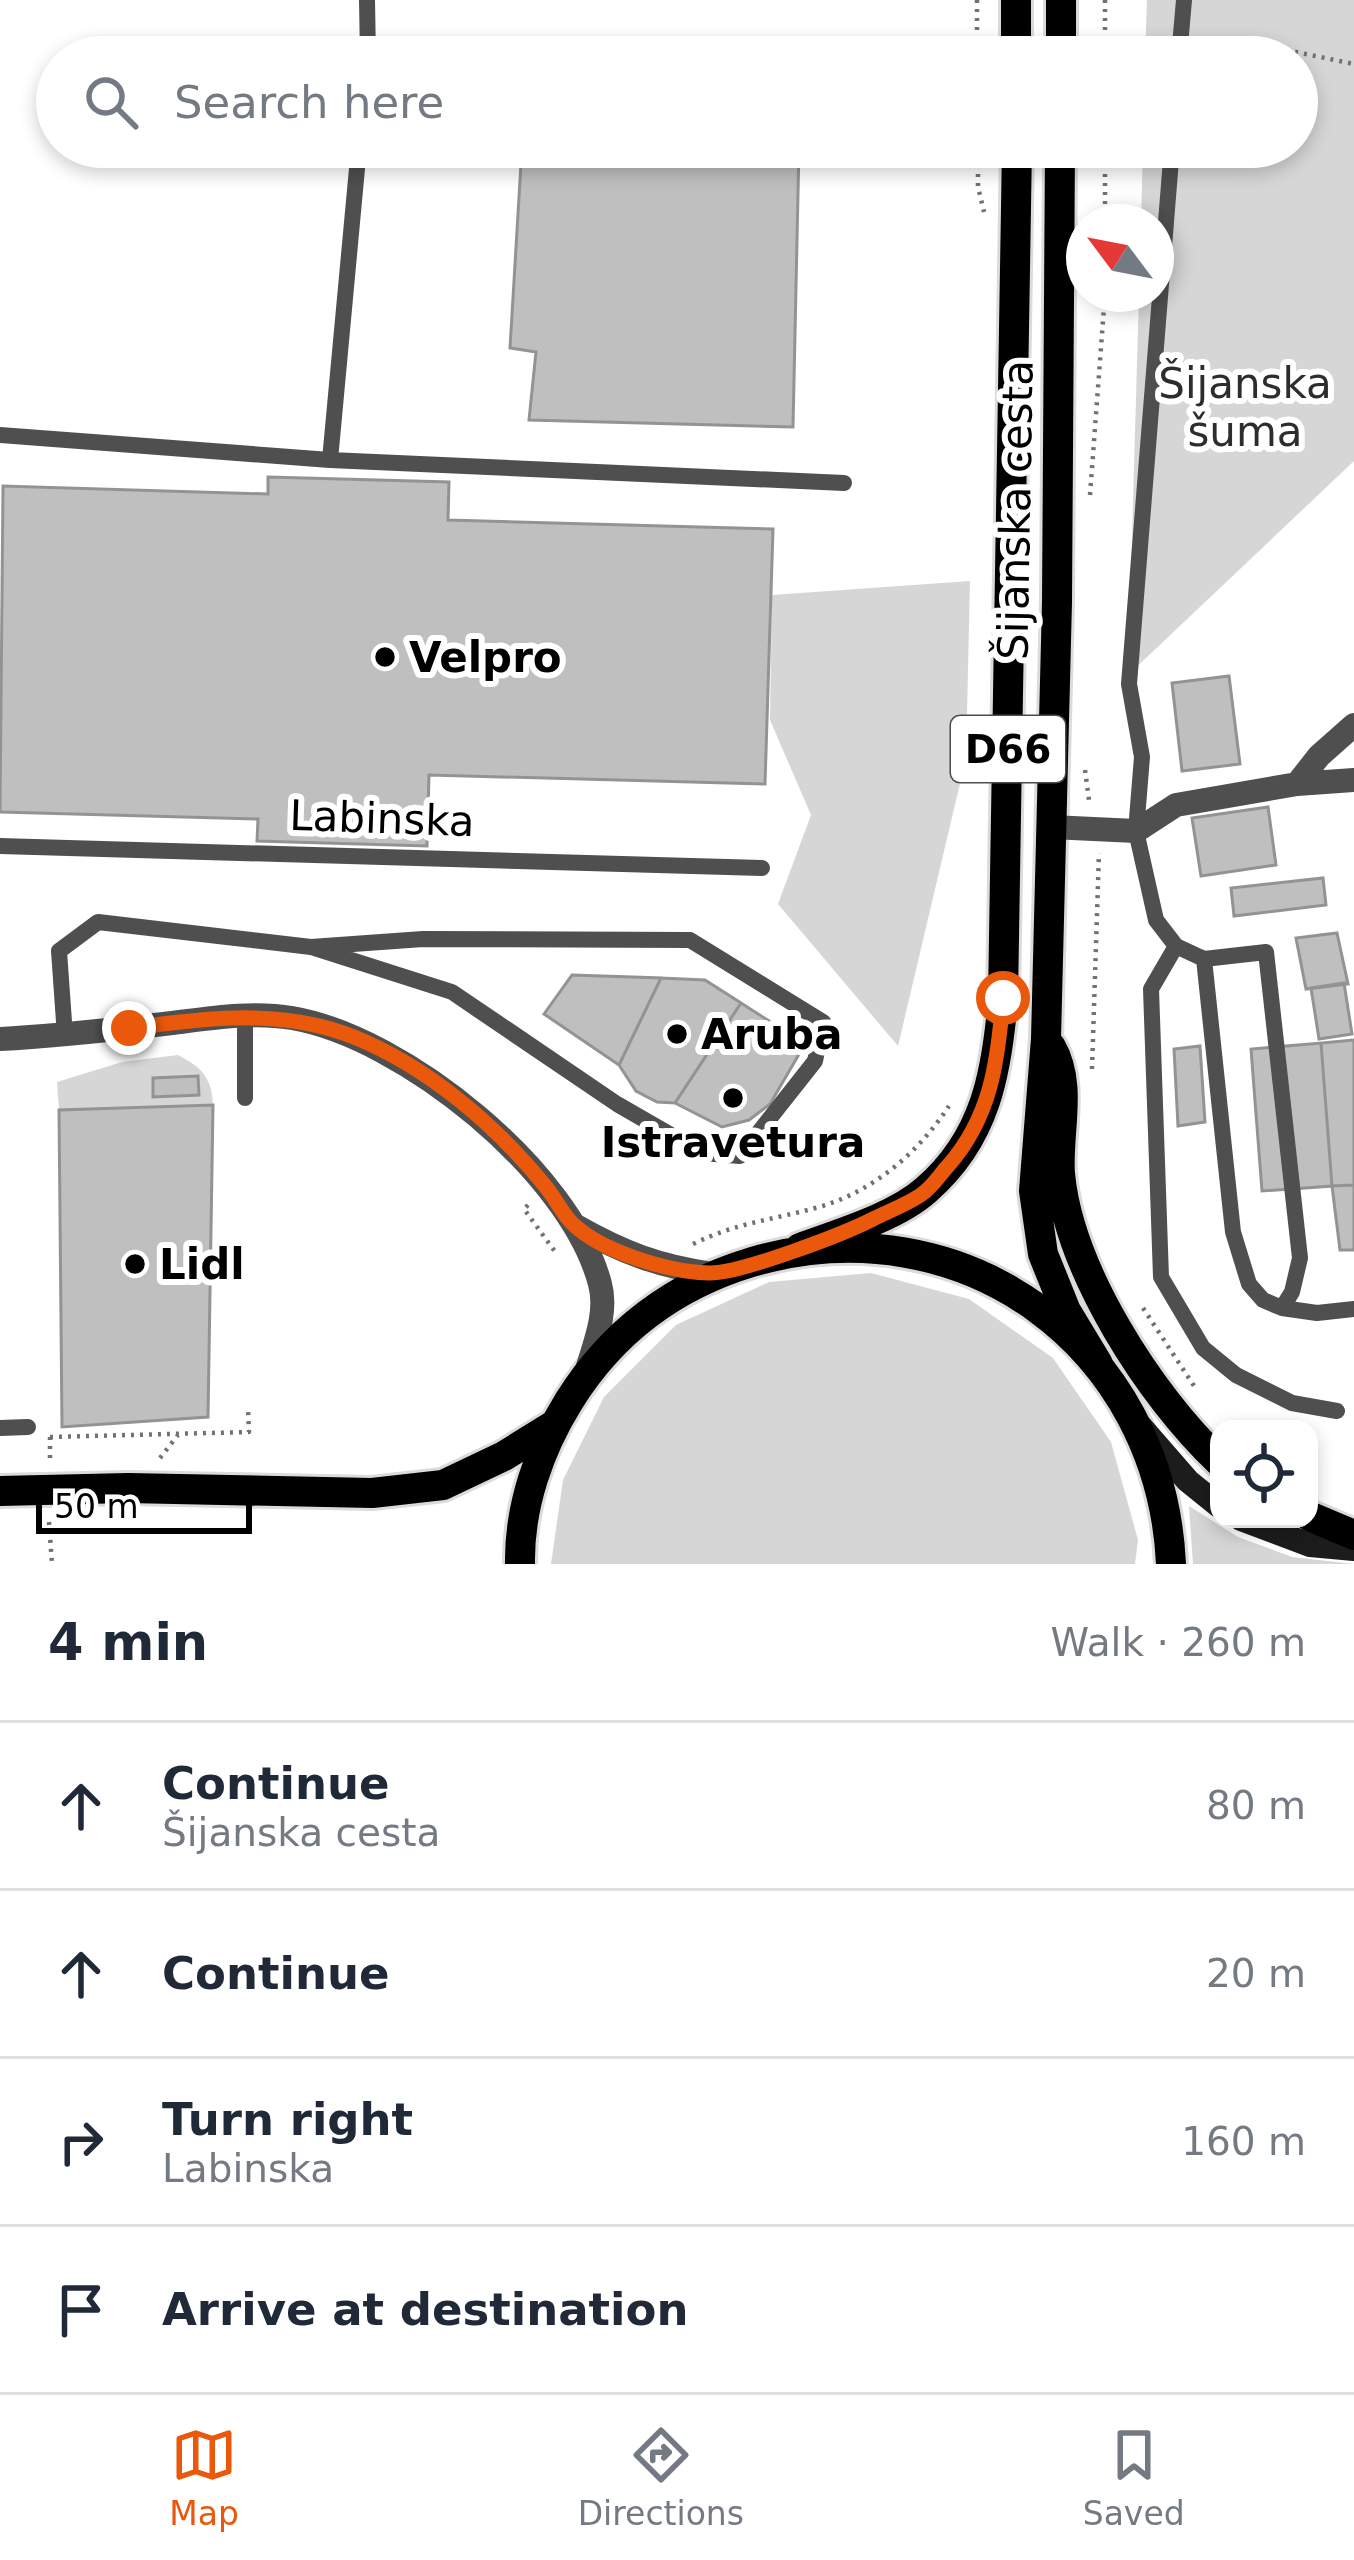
<!DOCTYPE html>
<html lang="en">
<head>
<meta charset="utf-8">
<style>
  :root { --surface:#fff; --page:#f6f6f7; --text:#1f2937; --muted:#747a83; --line:#e0e1e3; --accent:#ea580c }
  body { margin:0; font-family:"DejaVu Sans",sans-serif; background:var(--page); color:var(--text) }
  .controls { position:absolute; right:36px; bottom:36px; display:grid; overflow:hidden; border-radius:24px; box-shadow:0 6px 18px #0003 }
  .controls button { width:108px; height:108px; display:grid; place-items:center; padding:0; border:0; border-bottom:3px solid var(--line); background:var(--surface); color:var(--text); font:60px sans-serif }
  .compass { position:absolute; left:1066px; top:204px; width:108px; height:108px; border-radius:50%; background:var(--surface); box-shadow:0 6px 18px #0003; rotate:302deg }
  .scale { position:absolute; left:36px; bottom:30px; width:216px; box-sizing:border-box; padding-left:12px; border:6px solid #000; border-top:0; font-size:33px; line-height:42px; white-space:nowrap; color:#000; -webkit-text-stroke:9px #fff; paint-order:stroke }
  .stop { position:absolute; width:36px; height:36px; margin:-27px; border:9px solid #ea580c; border-radius:50%; background:#fff }
  .stop.end { background:#ea580c; border-color:#fff; box-shadow:0 3px 12px #0008 }
  .list { margin:0; padding:0; list-style:none }
  h2 { display:flex; justify-content:space-between; align-items:center; height:156px; margin:0; padding:0 48px; font-size:51px }
  h2 small { font-size:39px; font-weight:400; color:var(--muted) }
  .list li { display:grid; grid-template-columns:78px 1fr auto; gap:36px; align-items:center; box-sizing:border-box; height:168px; padding:0 48px; border-top:3px solid var(--line) }
  .list b { display:block; font-size:45px; white-space:nowrap }
  .list p { margin:0; font-size:39px; white-space:nowrap; color:var(--muted) }
  .list em { font-size:39px; font-style:normal; color:var(--muted) }
  .icon { flex:none; width:66px; height:66px; fill:none; stroke:currentColor; stroke-width:2; stroke-linecap:round; stroke-linejoin:round }
  .map { position:relative; flex:none; width:1354px; height:1564px; overflow:hidden }
  .search { position:absolute; background:var(--surface); box-shadow:0 6px 18px #0003; left:36px; right:36px; top:36px; height:132px; display:flex; align-items:center; gap:30px; box-sizing:border-box; padding:0 42px; border-radius:66px; color:var(--muted); font-size:45px }
  .sheet { height:828px; background:var(--surface) }
  nav { display:flex; justify-content:space-around; align-items:center; box-sizing:border-box; height:168px; border-top:3px solid var(--line); background:var(--surface); font-size:33px; color:var(--muted) }
  nav a { display:grid; justify-items:center; gap:6px }
  nav .on { color:var(--accent) }
  .map>svg:first-child { display:block }
</style>
</head>
<body>
<div class="map">
<svg width="1354" height="1564" viewBox="0 0 1354 1564">
  <rect width="100%" height="100%" fill="#fff"/>
  <!-- green -->
  <path fill="#d6d6d6" d="M1147,0H1354V461L1128,675L1139,294H1156V222H1141L1143,147H1297V57H1145Z
    M970,581L966,758L898,1046L778,904L811,815L770,720L772,595Z
    M178,1055C201,1067 212,1077 213,1105L59,1110L57,1082L122,1062Z
    M871,1273L969,1299L1053,1358L1111,1442L1138,1540L1135,1564H551L563,1480L604,1397L676,1325L769,1282Z
    M1189,1506L1238,1537L1292,1557L1354,1564H1193Z"/>
  <!-- building -->
  <path fill="#bfbfbf" stroke="#939393" stroke-width="3" d="M522,147H799L793,427L529,420L536,352L510,348Z
    M268,477L449,482L448,520L773,529L765,784L429,775L427,846L257,841L258,819L0,812L3,486L268,494Z
    M1229,676L1240,764L1182,771L1172,683Z
    M1268,807L1276,865L1201,876L1192,818Z
    M1323,878L1326,905L1234,916L1231,888Z
    M1337,933L1348,984L1306,989L1296,938Z
    M572,975L661,978L619,1065L544,1014Z
    M661,978L705,980L741,1003L675,1103L657,1102L636,1091L619,1065Z
    M1344,983L1352,1034L1319,1039L1311,988Z
    M741,1003L805,1044L770,1104L749,1120L722,1127L675,1103Z
    M1354,1040V1185L1332,1186L1321,1043Z
    M1321,1043L1332,1186L1262,1191L1251,1049Z
    M1200,1046L1205,1122L1178,1126L1174,1049Z
    M198,1076L199,1095L153,1097V1078Z
    M213,1105L208,1417L62,1427L59,1110Z
    M1354,1185V1250H1340L1332,1186Z"/>
  <g fill="none" stroke-linecap="round" stroke-linejoin="round">
    <defs>
      <path id="primary" d="M1016,0V57
        M1061,57V0
        M1060,147L1057,602L1046,1039L1034,1191L1043,1254L1066,1311L1098,1364
        M1051,1047C1073,1085 1057,1132 1060,1174C1069,1270 1150,1396 1219,1461
        M800,1248C838,1234 896,1217 926,1190C986,1138 997,1072 1003,998L1017,147
        M0,1491L128,1488L372,1493L443,1485L504,1456L554,1425
        M1309,1516L1354,1535
        M520,1564C519,1507 539,1449 569,1401C612,1332 675,1285 752,1262C963,1201 1161,1345 1171,1564"/>
    </defs>
    <!-- primary casing -->
    <use href="#primary" stroke="#dbdbdb" stroke-width="36"/>
    <!-- path -->
    <path stroke="#717171" stroke-width="4.5" stroke-dasharray="3 6" stroke-linecap="butt" d="M977,0V57
      M1206,40L1267,46L1354,64
      M1105,57V0
      M978,147V187L984,212
      M1105,222V147
      M1090,495L1105,294
      M1085,770L1089,800
      M1092,1069L1099,853
      M528,1205L524,1209L556,1253
      M693,1244C738,1222 773,1220 819,1207C874,1191 918,1153 949,1106
      M1143,1308L1196,1389
      M50,1437L249,1432L248,1409
      M50,1437V1459
      M160,1458L178,1435
      M49,1522L52,1564"/>
    <!-- lane -->
    <path stroke="#4f4f4f" stroke-width="16" d="M367,0L368,57
      M1179,57L1184,0
      M1172,147L1129,684L1142,757L1136,831L1156,920L1176,946L1204,959L1266,952L1300,1258L1292,1292L1282,1308
      M0,435L330,460L844,483
      M330,460L359,147
      M0,846L762,868
      M1176,946L1151,989L1161,1277L1203,1348L1236,1375L1292,1403L1337,1411
      M1204,959L1233,1232L1249,1284L1263,1300L1282,1308L1317,1313L1354,1309
      M65,1036L59,951L98,922L311,947L423,939L690,940L823,1022L815,1061L740,1156L702,1153L617,1104L452,992L311,947
      M245,1098V1015
      M0,1428L28,1427"/>
    <!-- street -->
    <path stroke="#4f4f4f" stroke-width="24" d="M1297,784L1319,756L1354,725
      M1051,827L1136,831L1176,805L1297,784L1354,780
      M0,1039C55,1036 110,1030 164,1024C206,1019 250,1011 292,1018C404,1037 571,1172 600,1284C608,1313 594,1345 586,1373
      M574,1225C623,1253 658,1266 713,1274"/>
    <!-- secondary -->
    <path stroke="#1c1c1c" stroke-width="24" d="M1141,1427L1188,1481L1219,1506
      M1241,1519L1310,1545L1354,1549"/>
    <!-- primary -->
    <use href="#primary" stroke="#000" stroke-width="30"/>
  </g>
  <g fill="none" stroke-linecap="round" stroke-linejoin="round">
    <!-- route -->
    <path stroke="#ea580c" stroke-width="15" d="M129,1028C207,1019 278,1007 354,1037C428,1067 496,1125 546,1187C556,1199 562,1214 573,1224C602,1252 669,1272 709,1273C739,1274 844,1234 873,1219C889,1211 908,1204 922,1194C932,1187 939,1176 947,1167C991,1118 998,1061 1003,998"/>
  </g>
  <!-- markers -->
  <g fill="#000" stroke="#fff" stroke-width="4.5">
    <circle cx="385" cy="657" r="12"/>
    <circle cx="677" cy="1034" r="12"/>
    <circle cx="733" cy="1098" r="12"/>
    <circle cx="135" cy="1264" r="12"/>
  </g>
  <g text-anchor="middle" stroke-width="12" stroke-linejoin="round" paint-order="stroke">
    <!-- shield labels -->
    <rect fill="#fff" stroke="#4c4c4c" stroke-width="3" x="951" y="716" width="114" height="66" rx="9"/>
    <g font-size="39" font-weight="bold" fill="#000">
      <text x="1008" y="763">D66</text>
    </g>
    <!-- park labels -->
    <g font-size="42" fill="#2d2d2d" stroke="#fff">
      <text x="1245" y="398">Šijanska<tspan x="1245" dy="48">šuma</tspan></text>
    </g>
    <!-- street labels -->
    <g font-size="42" fill="#000" stroke="#fff">
      <text transform="translate(1015 510) rotate(-89)" y="15">Šijanska cesta</text>
      <text transform="translate(382 818) rotate(2)" y="15">Labinska</text>
    </g>
    <!-- poi labels -->
    <g font-size="42" font-weight="bold" fill="#000" stroke="#fff" text-anchor="start">
      <text x="409" y="672">Velpro</text>
      <text x="701" y="1049">Aruba</text>
      <text x="733" y="1157" text-anchor="middle">Istravetura</text>
      <text x="159" y="1279">Lidl</text>
    </g>
  </g>
</svg>
<div class="controls">
<button><svg class="icon" aria-label="locate" viewBox="0 0 24 24"><circle cx="12" cy="12" r="6"/><path d="M12 2v4M12 18v4M2 12h4M18 12h4"/></svg></button>
</div>
<svg class="compass" viewBox="-18 -18 36 36"><path d="M0-13l5 13h-10z" fill="#e53935"/><path d="M0 13l5-13h-10z" fill="#747a83"/></svg>
<div class="scale">50 m</div>
<div class="stop" style="left:1003px;top:998px"></div>
<div class="stop end" style="left:129px;top:1028px"></div>
<div class="search"><svg class="icon" aria-label="search" viewBox="0 0 24 24"><circle cx="10" cy="10" r="6"/><path d="M15 15l6 6"/></svg>Search here</div>
</div>
<section class="sheet">
<h2>4 min<small>Walk · 260 m</small></h2>
<ul class="list">
<li><svg class="icon" aria-label="ahead" viewBox="0 0 24 24"><path d="M12 20V5M6 11l6-6 6 6"/></svg><div><b>Continue</b><p>Šijanska cesta</p></div><em>80 m</em></li>
<li><svg class="icon" aria-label="ahead" viewBox="0 0 24 24"><path d="M12 20V5M6 11l6-6 6 6"/></svg><div><b>Continue</b></div><em>20 m</em></li>
<li><svg class="icon" aria-label="right" viewBox="0 0 24 24"><path d="M7 20v-9h11M14 6l5 5-5 5"/></svg><div><b>Turn right</b><p>Labinska</p></div><em>160 m</em></li>
<li><svg class="icon" aria-label="arrive" viewBox="0 0 24 24"><path d="M6 21V4h12l-3 4 3 4H6"/></svg><div><b>Arrive at destination</b></div></li>
</ul>
</section>
<nav>
<a class="on"><svg class="icon" aria-label="map" viewBox="0 0 24 24"><path d="M3 6l6-2 6 2 6-2v14l-6 2-6-2-6 2zM9 4v14M15 6v14"/></svg>Map</a>
<a><svg class="icon" aria-label="directions" viewBox="0 0 24 24"><path d="M12 3l9 9-9 9-9-9zM9 14v-3h6M13 9l2 2-2 2"/></svg>Directions</a>
<a><svg class="icon" aria-label="saved" viewBox="0 0 24 24"><path d="M7 4h10v16l-5-4-5 4z"/></svg>Saved</a>
</nav>
</body>
</html>
